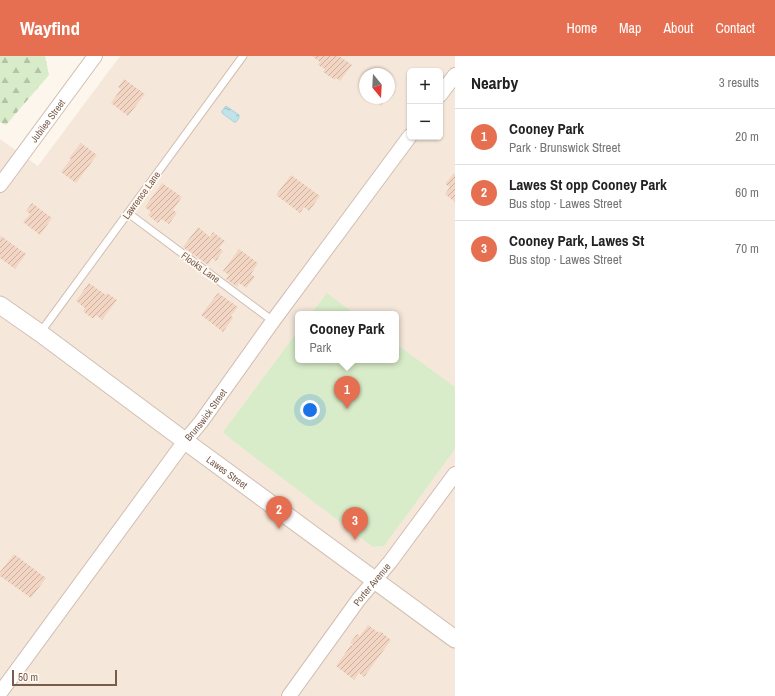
<!DOCTYPE html>
<html lang="en">
<head>
<meta charset="utf-8">
<style>
  :root { --surface:#fff; --page:#f6f6f6; --text:#222; --muted:#767676; --line:#e0e0e0; --accent:#e76f51 }
  body { margin:0; font-family:"Archivo Narrow",sans-serif; background:var(--page); color:var(--text) }
  .controls { position:absolute; right:12px; top:12px; display:grid; overflow:hidden; border-radius:6px; box-shadow:0 1px 3px #0004 }
  .controls button { width:36px; height:36px; display:grid; place-items:center; padding:0; border:0; border-bottom:1px solid var(--line); background:var(--surface); color:var(--text); font:20px sans-serif }
  .compass { position:absolute; left:359px; top:12px; width:36px; height:36px; border-radius:50%; background:var(--surface); box-shadow:0 1px 3px #0004; rotate:162deg }
  .scale { position:absolute; left:12px; bottom:10px; width:105px; box-sizing:border-box; padding-left:4px; border:2px solid #7a5c4d; border-top:0; font-size:11px; line-height:14px; white-space:nowrap; color:#7a5c4d; -webkit-text-stroke:3px #fffaf3; paint-order:stroke }
  .you { position:absolute; left:310px; top:354px; width:14px; height:14px; margin:-10px; border:3px solid #fff; border-radius:50%; background:#1a73e8; box-shadow:0 0 0 6px #1a73e833 }
  .badge { display:grid; place-items:center; width:26px; height:26px; border-radius:50%; background:var(--accent); color:#fff; font-size:13px; font-weight:700 }
  .pin { position:absolute; translate:-50% -33px; filter:drop-shadow(0 1px 2px #0008) }
  .pin::after { content:''; position:absolute; top:21px; width:14px; height:12px; background:inherit; clip-path:polygon(0 0,100% 0,50% 100%) }
  .popup { position:absolute; left:295px; top:255px; width:104px; height:52px; box-sizing:border-box; display:grid; place-content:center; border-radius:6px; background:var(--surface); filter:drop-shadow(0 1px 3px #0005); font-size:13px; white-space:nowrap; color:var(--muted) }
  .popup b { font-size:15px; color:var(--text) }
  .popup::after { content:''; position:absolute; left:50%; top:100%; margin-left:-8px; border:8px solid transparent; border-top-color:var(--surface) }
  .list { margin:0; padding:0; list-style:none }
  h2 { display:flex; justify-content:space-between; align-items:center; height:52px; margin:0; padding:0 16px; font-size:17px }
  h2 small { font-size:13px; font-weight:400; color:var(--muted) }
  .list li { display:grid; grid-template-columns:26px 1fr auto; gap:12px; align-items:center; box-sizing:border-box; height:56px; padding:0 16px; border-top:1px solid var(--line) }
  .list b { display:block; font-size:15px; white-space:nowrap }
  .list p { margin:0; font-size:13px; white-space:nowrap; color:var(--muted) }
  .list em { font-size:13px; font-style:normal; color:var(--muted) }
  .map { position:relative; flex:none; width:455px; height:640px; overflow:hidden }
  header { display:flex; align-items:center; gap:24px; box-sizing:border-box; height:56px; padding:0 20px; background:var(--accent); color:#fff }
  header strong { font-size:19px }
  nav { display:flex; gap:22px; margin-inline-start:auto; font-size:14px }
  main { display:flex }
  aside { flex:1; background:var(--surface) }
  .map>svg:first-child { display:block }
</style>
</head>
<body>
<header>
<strong>Wayfind</strong>
<nav><a>Home</a><a>Map</a><a>About</a><a>Contact</a></nav>
</header>
<main>
<div class="map">
<svg width="455" height="640" viewBox="0 0 455 640">
  <defs>
    <pattern id="forest-firs" width="22" height="20" patternUnits="userSpaceOnUse"><rect width="22" height="20" fill="#d8ecc9"/><path d="M5 1l3.5 6h-7zM16 11l3.5 6h-7z" fill="#b4c2a5"/></pattern>
    <pattern id="water-ripples" width="26" height="14" patternUnits="userSpaceOnUse"><rect width="26" height="14" fill="#bfe3e8"/><path d="M2 4q2-2 4 0t4 0M15 11q2-2 4 0t4 0" fill="none" stroke="#a0bbbe"/></pattern>
    <pattern id="building-hatch" width="6" height="6" patternUnits="userSpaceOnUse"><rect width="6" height="6" fill="#f3d5c3"/><path d="M-1 1l2-2M0 6l6-6M5 7l2-2" fill="none" stroke="#cab0a1"/></pattern>
  </defs>
  <rect width="100%" height="100%" fill="#fdf6ec"/>
  <!-- residential -->
  <path fill="#f5e8da" fill-rule="evenodd" d="M120,0H455V640H0V83L38,110ZM410,15H440V81H410ZM365,18H389V42H365ZM298,258H396V304H298Z"/>
  <!-- green -->
  <path fill="#d8ecc9" d="M327,237L355,258H311Z
    M298,275V304H396V288L455,331V393L384,490L373,491L310,443L232,384L223,376Z"/>
  <!-- forest -->
  <path fill="url(#forest-firs)" d="M0,0H45L49,19L6,69L0,66Z"/>
  <!-- water -->
  <path fill="url(#water-ripples)" stroke="#a5d3da" d="M226,50L239,59V62L236,66H234L222,57V55Z"/>
  <!-- building -->
  <path fill="url(#building-hatch)" d="M312,0H339L352,9L340,25L336,22L335,24L323,16L325,13L318,9L320,6Z
    M124,23L145,38L128,60L111,47L121,33L118,31Z
    M389,30L396,35L389,44Z
    M371,42H386L381,50Z
    M81,87L97,99L76,127L61,116L71,103L69,102Z
    M454,117L455,118V146L445,138L450,131L445,128Z
    M291,119L320,140L309,155L304,151L300,157L276,139Z
    M162,127L182,141L173,154L177,157L169,168L161,163L158,167L148,159L151,156L145,151Z
    M32,147L52,162L40,179L23,166L30,158L26,155Z
    M198,171L210,181L213,176L225,185L219,192L223,195L216,205L212,202L208,209L183,191Z
    M1,180L26,198L15,213L0,202V182Z
    M239,193L258,207L251,218L255,221L246,232L239,227L237,231L226,223L229,219L223,215Z
    M89,227L106,239L107,237L117,244L102,264L96,259L93,263L83,255L85,252L76,245Z
    M218,237L238,251L231,260L233,262L223,276L201,259Z
    M14,498L46,522L31,542L0,520V516Z
    M368,569L379,577L380,575L391,584L364,621L359,617L354,624L336,610L351,589L352,590L353,589L350,587L357,578L360,580Z"/>
  <g fill="none" stroke-linecap="round" stroke-linejoin="round">
    <defs>
      <path id="service" d="M128,157L273,265
        M40,277L243,0"/>
      <g id="minor">
        <path d="M440,39L455,19"/>
        <path id="s1" d="M0,129L95,0"/>
        <path id="s2" d="M0,637L185,385L201,366L273,265L410,80"/>
        <path id="s3" d="M289,640L359,543L390,506L455,418"/>
      </g>
      <g id="tertiary">
        <path id="s4" d="M0,249L40,277L185,385L455,583"/>
      </g>
    </defs>
    <!-- service casing -->
    <use href="#service" stroke="#d1beb0" stroke-width="9"/>
    <!-- minor casing -->
    <use href="#minor" stroke="#d1beb0" stroke-width="16"/>
    <!-- tertiary casing -->
    <use href="#tertiary" stroke="#d1beb0" stroke-width="19"/>
    <!-- service -->
    <use href="#service" stroke="#fff" stroke-width="7"/>
    <!-- minor -->
    <use href="#minor" stroke="#fff" stroke-width="14"/>
    <!-- tertiary -->
    <use href="#tertiary" stroke="#fff" stroke-width="17"/>
  </g>
  <g text-anchor="middle" stroke-width="3.5" stroke-linejoin="round" paint-order="stroke">
    <!-- street labels -->
    <g font-size="10" fill="#7a5c4d" stroke="#fffaf3">
      <text dy="4" stroke="none"><textPath href="#s1" startOffset="80">Jubilee Street</textPath></text>
      <text transform="translate(141 139) rotate(-54)" y="4">Lawrence Lane</text>
      <text transform="translate(201 211) rotate(36)" y="4">Flooks Lane</text>
      <text dy="4" stroke="none"><textPath href="#s2" startOffset="346">Brunswick Street</textPath></text>
      <text dy="4" stroke="none"><textPath href="#s4" startOffset="282">Lawes Street</textPath></text>
      <text dy="4" stroke="none"><textPath href="#s3" startOffset="139">Porter Avenue</textPath></text>
    </g>
  </g>
</svg>
<div class="controls">
<button>+</button>
<button>−</button>
</div>
<svg class="compass" viewBox="-18 -18 36 36"><path d="M0-13l5 13h-10z" fill="#e53935"/><path d="M0 13l5-13h-10z" fill="#767676"/></svg>
<div class="scale">50 m</div>
<div class="you"></div>
<div class="pin badge" style="left:347px;top:353px">1</div>
<div class="popup"><b>Cooney Park</b>Park</div>
<div class="pin badge" style="left:279px;top:473px">2</div>
<div class="pin badge" style="left:355px;top:484px">3</div>
</div>
<aside>
<h2>Nearby<small>3 results</small></h2>
<ul class="list">
<li><span class="badge">1</span><div><b>Cooney Park</b><p>Park · Brunswick Street</p></div><em>20 m</em></li>
<li><span class="badge">2</span><div><b>Lawes St opp Cooney Park</b><p>Bus stop · Lawes Street</p></div><em>60 m</em></li>
<li><span class="badge">3</span><div><b>Cooney Park, Lawes St</b><p>Bus stop · Lawes Street</p></div><em>70 m</em></li>
</ul>
</aside>
</main>
</body>
</html>
